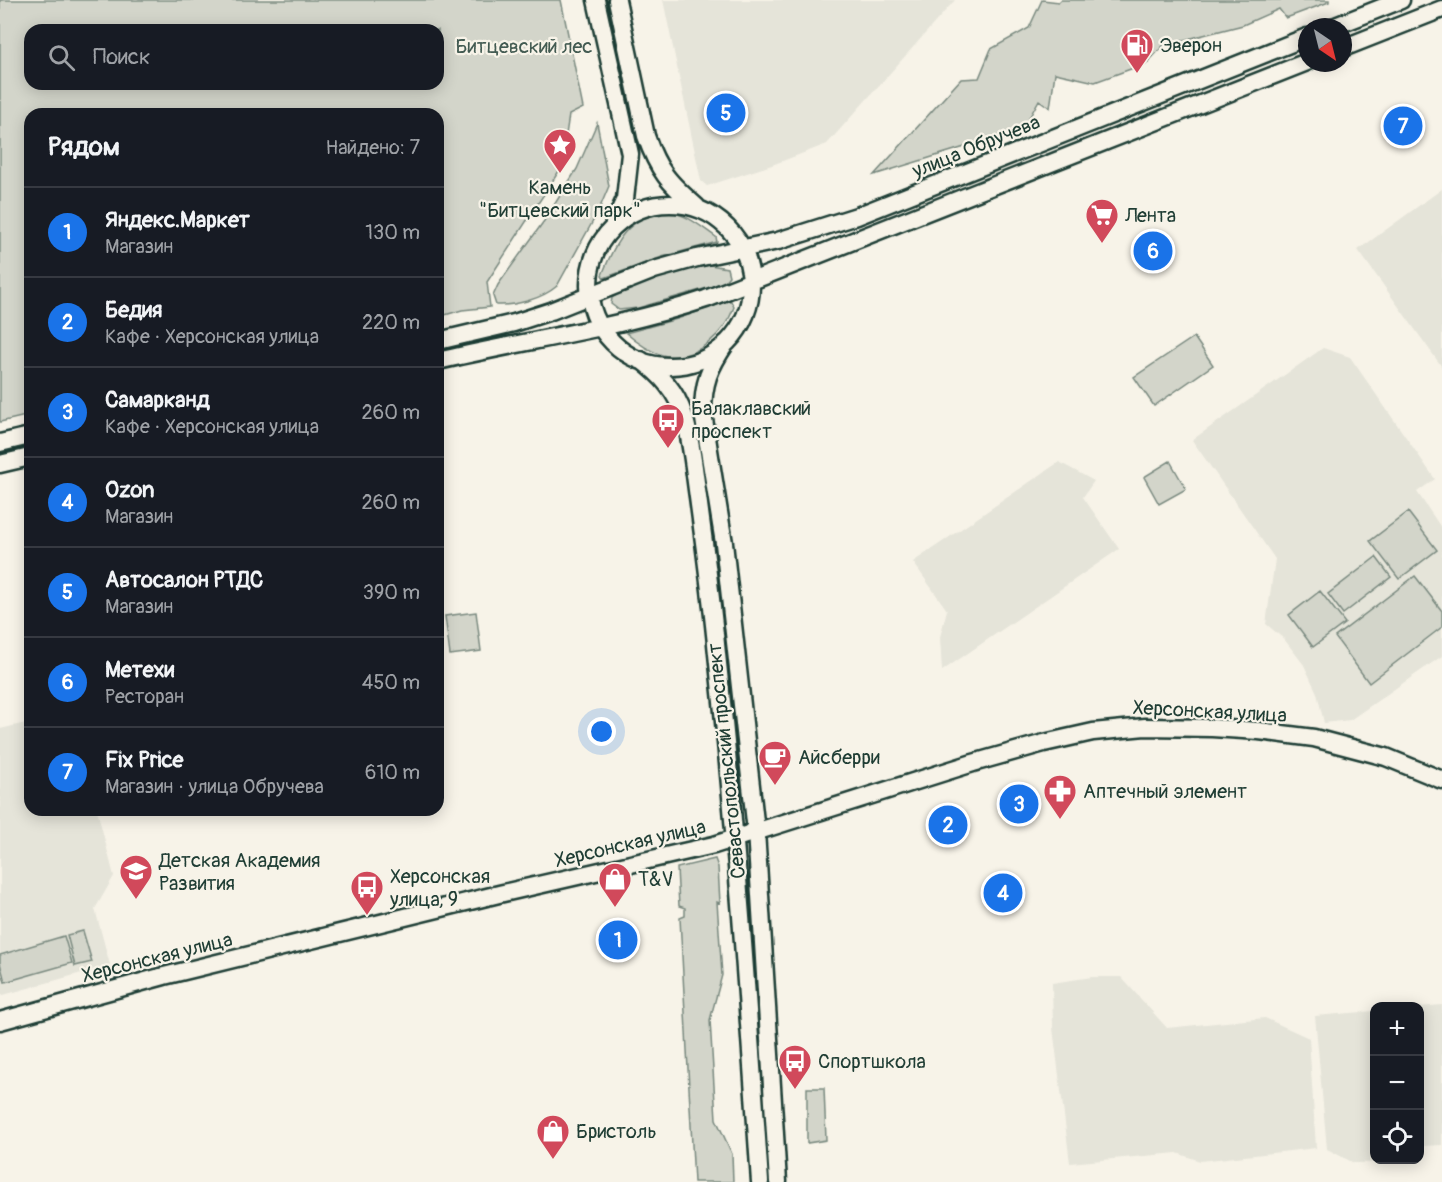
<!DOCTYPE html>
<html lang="ru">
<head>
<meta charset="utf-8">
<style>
  :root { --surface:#171b24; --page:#20242c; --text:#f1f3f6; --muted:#9ea1a6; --line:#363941; --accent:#1a73e8 }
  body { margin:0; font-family:Pangolin,sans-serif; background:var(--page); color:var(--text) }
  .controls { position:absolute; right:18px; bottom:18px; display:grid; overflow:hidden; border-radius:12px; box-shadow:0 3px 15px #0003 }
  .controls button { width:54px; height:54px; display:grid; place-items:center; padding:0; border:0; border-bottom:2px solid var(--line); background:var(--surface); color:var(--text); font:30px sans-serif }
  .compass { position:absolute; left:1298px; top:18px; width:54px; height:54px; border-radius:50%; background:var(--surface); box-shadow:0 3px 15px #0003; rotate:145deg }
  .you { position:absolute; left:602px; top:732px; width:21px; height:21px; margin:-15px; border:4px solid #fff; border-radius:50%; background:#1a73e8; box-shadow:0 0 0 9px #1a73e833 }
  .badge { display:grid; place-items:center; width:39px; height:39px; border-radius:50%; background:var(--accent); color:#fff; font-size:20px; font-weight:700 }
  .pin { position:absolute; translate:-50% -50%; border:3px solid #fff; box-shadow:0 2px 6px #0006 }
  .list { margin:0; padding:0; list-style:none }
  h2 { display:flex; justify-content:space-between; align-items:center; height:78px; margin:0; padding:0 24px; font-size:26px }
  h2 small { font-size:20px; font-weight:400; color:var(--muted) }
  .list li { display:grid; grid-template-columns:39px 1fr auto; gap:18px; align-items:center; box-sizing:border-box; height:90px; padding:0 24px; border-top:2px solid var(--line) }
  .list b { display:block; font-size:22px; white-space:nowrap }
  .list p { margin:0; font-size:20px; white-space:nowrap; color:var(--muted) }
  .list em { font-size:20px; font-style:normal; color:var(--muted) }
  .icon { flex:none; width:33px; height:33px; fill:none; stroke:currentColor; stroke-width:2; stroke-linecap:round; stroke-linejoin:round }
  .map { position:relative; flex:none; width:1442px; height:1182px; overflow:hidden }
  .search { position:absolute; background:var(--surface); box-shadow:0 3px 15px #0003; left:24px; top:24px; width:420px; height:66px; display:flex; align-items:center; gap:15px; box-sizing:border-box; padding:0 21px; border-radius:18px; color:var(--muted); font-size:22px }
  .panel { position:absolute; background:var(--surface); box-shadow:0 3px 15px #0003; left:24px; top:108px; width:420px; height:708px; border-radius:18px }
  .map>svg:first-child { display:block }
</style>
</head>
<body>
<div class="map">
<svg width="1442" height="1182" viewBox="0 0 1442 1182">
  <rect width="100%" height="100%" fill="#f7f3e8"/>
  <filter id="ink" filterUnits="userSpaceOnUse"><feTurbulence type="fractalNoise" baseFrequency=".0167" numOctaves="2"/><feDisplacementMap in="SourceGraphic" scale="12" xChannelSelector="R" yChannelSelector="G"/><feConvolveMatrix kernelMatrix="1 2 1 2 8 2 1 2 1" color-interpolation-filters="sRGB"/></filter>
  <g filter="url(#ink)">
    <!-- built -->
    <path fill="#e5e4d9" d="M663,0H955L827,144L772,165L707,186L701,181Z
      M1442,189V367L1358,250Z
      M1323,348L1350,357L1435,479L1417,492L1442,529V656L1350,720L1324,723L1317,693L1304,665L1284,639L1266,624L1275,559L1192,440Z
      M1059,462L1094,481L1083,497L1119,549L942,671L940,637L947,610L913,562Z
      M30,722V810H97L114,876L95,909L110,965L0,996V729Z
      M1092,977H1121L1167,1028L1265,1018L1309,1038L1316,1148L1200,1161L1177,1153L1070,1163L1053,1028L1052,983Z
      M1442,1005V1145L1423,1146L1420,1149V1007Z
      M1374,1011V1160H1407L1405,1162L1354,1163L1327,1149L1315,1016Z"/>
    <!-- green -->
    <path fill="#d3d5ca" stroke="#79897f" stroke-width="1.5" fill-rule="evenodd" d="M0,0H561L583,108L569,115L561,168L487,282L490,307L462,310L438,317V114H30V415L0,422ZM30,30H438V84H30Z
      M1042,0L1059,2L1061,0H1329V2L1286,18L1279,9L1243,25L1164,45L1147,63L1095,82L1055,73L1050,108L1039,100L1023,129L874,175L961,79L979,78L991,49L1029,28Z
      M597,123L609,186L598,212L557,286C542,299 515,306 496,305L493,296L498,285L544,221L577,169Z
      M666,212C686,213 700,226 716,237L717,242L662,257L604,278L602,275C616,242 626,217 666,212Z
      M710,265L727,268L729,276L723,283L714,286L638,308L619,310L611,304L612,298C636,282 681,268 710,265Z
      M728,301H731L734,307C725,333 697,360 667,356C653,354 636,342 626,333L677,319Z
      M1194,337L1213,365L1154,406L1134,377Z
      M1170,461L1186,489L1159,504L1144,477Z
      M1408,512L1437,550L1399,579L1370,541Z
      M1376,557L1391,577L1343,614L1328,594Z
      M1415,576L1442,611V627L1369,683L1335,637Z
      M1320,591L1345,623L1313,647L1289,615Z
      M476,612L481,651L450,655L445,616Z
      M715,859L718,867L720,903L717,902L722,975L710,1020L716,1119L732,1154L733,1182H694L680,918L685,916V908L679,906L677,868Z
      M83,931L92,962L75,966L67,935Z
      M64,936L72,963L5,982L0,963V955Z
      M807,1088H824L826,1140L807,1143Z"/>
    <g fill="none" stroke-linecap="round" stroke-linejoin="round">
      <defs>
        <path id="secondary" d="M596,0L630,154L625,199L614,223
          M617,0L646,136C658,171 669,183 697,207
          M1333,27L1401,0
          M1343,48L1442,9
          M589 285a81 81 0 1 1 162 0a81 81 0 1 1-162 0Z
          M438,341L514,323L551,311L654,270L697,258L778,241L857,216L1307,37
          M726,343C709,368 703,383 703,413L724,543L756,831L778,1182
          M641,360C662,376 676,391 684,416C692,442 694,470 698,497C705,549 712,601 717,654C736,830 748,1006 760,1182
          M438,361C527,340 619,328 706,299L1307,62
          M0,443L30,436
          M0,464L30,457
          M0,1021L164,976L499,894L714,845L973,763L1044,743L1093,732L1145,727L1212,728L1259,731L1314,738L1386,757L1442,780"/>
      </defs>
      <!-- secondary casing -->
      <use href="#secondary" stroke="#1f3d34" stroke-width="21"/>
      <!-- secondary -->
      <use href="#secondary" stroke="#f7f3e8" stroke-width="16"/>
    </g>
  </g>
  <!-- icons -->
  <defs>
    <symbol id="fuel-pin" viewBox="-11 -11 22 30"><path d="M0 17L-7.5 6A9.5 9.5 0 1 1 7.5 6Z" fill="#d1495b" stroke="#f7f3e8"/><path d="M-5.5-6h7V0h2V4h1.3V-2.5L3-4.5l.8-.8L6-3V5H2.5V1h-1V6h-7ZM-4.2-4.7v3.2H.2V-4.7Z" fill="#fff"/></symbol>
    <symbol id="sight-pin" viewBox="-11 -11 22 30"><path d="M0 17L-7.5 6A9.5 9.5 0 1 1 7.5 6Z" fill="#d1495b" stroke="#f7f3e8"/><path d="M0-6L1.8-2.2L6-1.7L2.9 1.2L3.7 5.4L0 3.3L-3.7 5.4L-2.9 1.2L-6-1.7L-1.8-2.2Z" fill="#fff"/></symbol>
    <symbol id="supermarket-pin" viewBox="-11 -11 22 30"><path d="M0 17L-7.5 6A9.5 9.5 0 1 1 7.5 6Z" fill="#d1495b" stroke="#f7f3e8"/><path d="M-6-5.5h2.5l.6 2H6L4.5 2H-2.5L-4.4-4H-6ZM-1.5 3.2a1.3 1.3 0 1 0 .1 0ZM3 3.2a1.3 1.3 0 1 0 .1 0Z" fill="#fff"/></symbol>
    <symbol id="bus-pin" viewBox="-11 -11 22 30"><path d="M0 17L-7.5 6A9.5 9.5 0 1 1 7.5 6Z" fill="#d1495b" stroke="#f7f3e8"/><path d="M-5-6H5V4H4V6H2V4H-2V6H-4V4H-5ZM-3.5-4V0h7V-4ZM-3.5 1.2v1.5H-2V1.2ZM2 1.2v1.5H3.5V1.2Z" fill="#fff"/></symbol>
    <symbol id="cafe-pin" viewBox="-11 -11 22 30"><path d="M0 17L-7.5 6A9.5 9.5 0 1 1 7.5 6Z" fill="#d1495b" stroke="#f7f3e8"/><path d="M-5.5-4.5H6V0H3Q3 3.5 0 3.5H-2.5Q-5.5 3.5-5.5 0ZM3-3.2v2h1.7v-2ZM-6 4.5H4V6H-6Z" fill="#fff"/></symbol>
    <symbol id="pharmacy-pin" viewBox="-11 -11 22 30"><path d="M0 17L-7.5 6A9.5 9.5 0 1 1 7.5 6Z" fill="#d1495b" stroke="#f7f3e8"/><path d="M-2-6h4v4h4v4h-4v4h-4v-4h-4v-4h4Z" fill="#fff"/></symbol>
    <symbol id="school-pin" viewBox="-11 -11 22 30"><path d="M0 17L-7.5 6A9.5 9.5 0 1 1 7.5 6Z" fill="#d1495b" stroke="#f7f3e8"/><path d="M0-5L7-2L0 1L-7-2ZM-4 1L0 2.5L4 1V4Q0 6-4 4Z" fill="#fff"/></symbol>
    <symbol id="shop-pin" viewBox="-11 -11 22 30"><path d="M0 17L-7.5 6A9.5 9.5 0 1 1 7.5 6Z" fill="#d1495b" stroke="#f7f3e8"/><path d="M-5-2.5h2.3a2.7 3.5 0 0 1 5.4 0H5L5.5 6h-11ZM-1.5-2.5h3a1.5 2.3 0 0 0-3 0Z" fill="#fff"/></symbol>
  </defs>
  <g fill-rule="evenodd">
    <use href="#fuel-pin" x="1118" y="26" width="38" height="52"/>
    <use href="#sight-pin" x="541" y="126" width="38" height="52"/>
    <use href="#supermarket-pin" x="1083" y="196" width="38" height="52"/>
    <use href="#bus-pin" x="649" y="401" width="38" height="52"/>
    <use href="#cafe-pin" x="756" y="738" width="38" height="52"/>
    <use href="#pharmacy-pin" x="1041" y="772" width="38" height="52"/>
    <use href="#school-pin" x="117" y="852" width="38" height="52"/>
    <use href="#shop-pin" x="596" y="860" width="38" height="52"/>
    <use href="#bus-pin" x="348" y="868" width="38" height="52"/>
    <use href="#bus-pin" x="776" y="1042" width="38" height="52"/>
    <use href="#shop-pin" x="534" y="1112" width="38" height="52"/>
  </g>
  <g text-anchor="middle" stroke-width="4.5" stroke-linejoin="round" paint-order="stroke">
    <!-- poi labels -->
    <g font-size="20" fill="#1f3d34" stroke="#f7f3e8" text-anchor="start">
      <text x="1160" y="52">Эверон</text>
      <text x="560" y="194" text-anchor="middle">Камень<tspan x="560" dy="23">"Битцевский парк"</tspan></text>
      <text x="1125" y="222">Лента</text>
      <text x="691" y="415">Балаклавский<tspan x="691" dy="23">проспект</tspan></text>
      <text x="798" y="764">Айсберри</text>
      <text x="1083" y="798">Аптечный элемент</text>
      <text x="159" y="867">Детская Академия<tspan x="159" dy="23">Развития</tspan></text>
      <text x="390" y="883">Херсонская<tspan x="390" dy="23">улица, 9</tspan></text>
      <text x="638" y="886">T&amp;V</text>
      <text x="818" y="1068">Спортшкола</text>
      <text x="576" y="1138">Бристоль</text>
    </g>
    <!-- park labels -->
    <g font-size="20" fill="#435b52" stroke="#f7f3e8">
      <text x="524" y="53">Битцевский лес</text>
    </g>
    <!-- street labels -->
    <g font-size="20" fill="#1f3d34" stroke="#f7f3e8">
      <text transform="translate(976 146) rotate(-22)" y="7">улица Обручева</text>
      <text transform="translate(1210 711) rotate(3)" y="7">Херсонская улица</text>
      <text transform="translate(726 761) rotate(-96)" y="7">Севастопольский проспект</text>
      <text transform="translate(630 843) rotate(-13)" y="7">Херсонская улица</text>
      <text transform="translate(157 957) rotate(-14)" y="7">Херсонская улица</text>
    </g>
  </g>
</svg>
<div class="controls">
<button>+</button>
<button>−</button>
<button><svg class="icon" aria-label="locate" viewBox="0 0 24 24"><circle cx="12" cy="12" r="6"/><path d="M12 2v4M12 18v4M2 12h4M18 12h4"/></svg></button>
</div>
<svg class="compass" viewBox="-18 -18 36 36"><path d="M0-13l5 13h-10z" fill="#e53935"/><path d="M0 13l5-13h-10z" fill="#9ea1a6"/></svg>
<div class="you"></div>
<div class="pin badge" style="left:618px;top:940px">1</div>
<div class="pin badge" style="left:948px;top:825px">2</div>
<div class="pin badge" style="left:1019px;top:804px">3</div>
<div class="pin badge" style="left:1003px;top:893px">4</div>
<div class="pin badge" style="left:726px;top:113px">5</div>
<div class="pin badge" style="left:1153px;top:251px">6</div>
<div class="pin badge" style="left:1403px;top:126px">7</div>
<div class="search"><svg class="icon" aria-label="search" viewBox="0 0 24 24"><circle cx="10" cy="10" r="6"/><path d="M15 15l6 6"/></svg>Поиск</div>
<section class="panel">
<h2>Рядом<small>Найдено: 7</small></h2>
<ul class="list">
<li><span class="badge">1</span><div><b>Яндекс.Маркет</b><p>Магазин</p></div><em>130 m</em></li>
<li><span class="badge">2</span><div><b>Бедия</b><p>Кафе · Херсонская улица</p></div><em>220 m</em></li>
<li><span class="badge">3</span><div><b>Самарканд</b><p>Кафе · Херсонская улица</p></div><em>260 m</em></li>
<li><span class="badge">4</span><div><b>Ozon</b><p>Магазин</p></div><em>260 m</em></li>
<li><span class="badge">5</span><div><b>Автосалон РТДС</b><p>Магазин</p></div><em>390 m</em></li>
<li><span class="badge">6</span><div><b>Метехи</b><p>Ресторан</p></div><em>450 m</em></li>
<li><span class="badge">7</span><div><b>Fix Price</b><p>Магазин · улица Обручева</p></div><em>610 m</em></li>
</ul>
</section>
</div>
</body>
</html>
